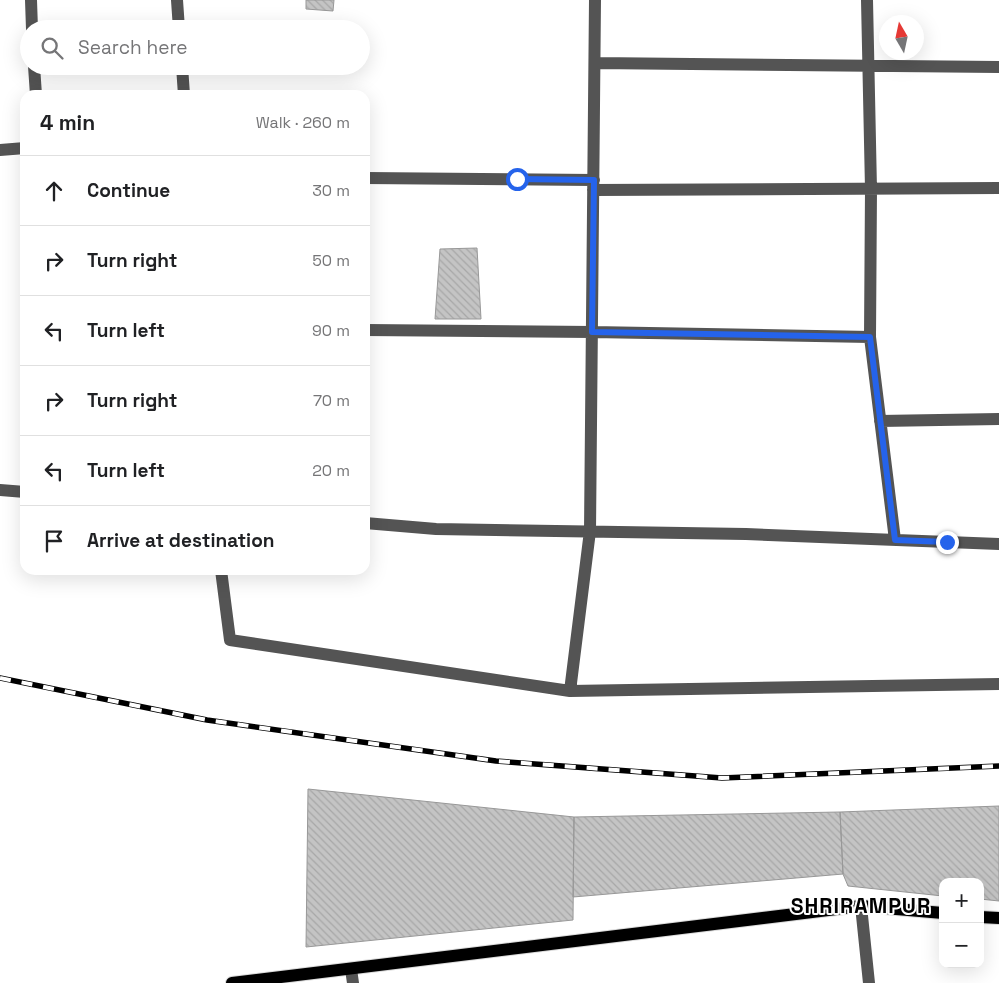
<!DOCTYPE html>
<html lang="en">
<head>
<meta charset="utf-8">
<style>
  :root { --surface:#fff; --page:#f6f6f6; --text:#202124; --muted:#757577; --line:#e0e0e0 }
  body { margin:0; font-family:"Space Grotesk",sans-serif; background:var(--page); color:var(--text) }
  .controls { position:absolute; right:15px; bottom:15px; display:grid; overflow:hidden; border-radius:10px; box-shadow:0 5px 20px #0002 }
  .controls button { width:45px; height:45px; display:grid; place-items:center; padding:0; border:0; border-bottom:1px solid var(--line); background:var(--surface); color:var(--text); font:25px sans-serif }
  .compass { position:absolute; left:879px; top:15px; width:45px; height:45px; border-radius:50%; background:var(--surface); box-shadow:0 5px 20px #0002; rotate:351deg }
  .stop { position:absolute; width:15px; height:15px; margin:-11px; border:4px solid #2563eb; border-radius:50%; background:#fff }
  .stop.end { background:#2563eb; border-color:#fff; box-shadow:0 1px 5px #0008 }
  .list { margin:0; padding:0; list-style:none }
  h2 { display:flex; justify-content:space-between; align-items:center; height:65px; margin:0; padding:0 20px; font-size:21px }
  h2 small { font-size:16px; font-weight:400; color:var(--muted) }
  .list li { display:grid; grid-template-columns:32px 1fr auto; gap:15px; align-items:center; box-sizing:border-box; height:70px; padding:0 20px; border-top:1px solid var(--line) }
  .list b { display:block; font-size:19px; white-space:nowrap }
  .list em { font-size:16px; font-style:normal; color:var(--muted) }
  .icon { flex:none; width:28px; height:28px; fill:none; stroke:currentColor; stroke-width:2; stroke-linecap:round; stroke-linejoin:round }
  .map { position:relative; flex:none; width:999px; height:983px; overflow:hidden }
  .search { position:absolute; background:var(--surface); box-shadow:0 5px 20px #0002; left:20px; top:20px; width:350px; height:55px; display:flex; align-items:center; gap:12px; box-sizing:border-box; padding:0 18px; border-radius:28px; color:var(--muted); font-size:19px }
  .panel { position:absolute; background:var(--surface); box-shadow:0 5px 20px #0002; left:20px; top:90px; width:350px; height:485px; border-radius:15px }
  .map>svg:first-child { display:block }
</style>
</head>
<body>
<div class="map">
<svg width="999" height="983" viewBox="0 0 999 983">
  <defs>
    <pattern id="building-back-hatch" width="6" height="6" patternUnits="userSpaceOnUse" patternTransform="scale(1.25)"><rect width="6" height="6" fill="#c4c4c4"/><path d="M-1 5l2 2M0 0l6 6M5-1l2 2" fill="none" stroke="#a7a7a7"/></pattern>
  </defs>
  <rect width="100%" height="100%" fill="#fff"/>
  <!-- building -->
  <path fill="url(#building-back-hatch)" stroke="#989898" d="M306,0H334L333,11L306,9Z
    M477,248L481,319H435L440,249Z
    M308,789L574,817L573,920L306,947Z
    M999,806V901L980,899V882H943V896L848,886L843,874L840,812Z
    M840,812L843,874L573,897L574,817Z"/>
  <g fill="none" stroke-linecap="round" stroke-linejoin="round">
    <defs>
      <path id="major" d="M980,917L999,918
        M232,983L861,906L943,913"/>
    </defs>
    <!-- major casing -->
    <use href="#major" stroke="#dbdbdb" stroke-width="14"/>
    <!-- minor -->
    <path stroke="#545454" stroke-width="12" d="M31,0L32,29
      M177,0L179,29
      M595,63L999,67
      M34,66L36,95
      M182,66L184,95
      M0,150L25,148
      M365,178L594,180
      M593,190L999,188
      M365,330L592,332L870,337L871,189L867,0
      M870,337L895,540
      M880,421L999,419
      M0,490L25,492
      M365,523L436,529L746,534L999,544
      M221,570L230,640L570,691L999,684
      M570,691L590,531L595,0
      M861,906L869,983
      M351,969L353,983"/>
    <!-- major -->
    <use href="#major" stroke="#000" stroke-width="12"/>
    <defs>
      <path id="rail" d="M0,678L207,720L496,761L722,778L999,766"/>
    </defs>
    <!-- rail casing -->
    <use href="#rail" stroke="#000" stroke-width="5.5"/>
    <!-- rail -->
    <use href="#rail" stroke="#fff" stroke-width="4" stroke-dasharray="11" stroke-linecap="butt"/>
  </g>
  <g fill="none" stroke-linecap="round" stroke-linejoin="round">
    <!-- route -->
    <path stroke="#2563eb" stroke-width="6" d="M517,179L594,180L592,332L870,337L895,540L947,542"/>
  </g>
  <g text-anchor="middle" stroke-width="4" stroke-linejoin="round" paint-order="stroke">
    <!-- district labels -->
    <g font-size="21" font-weight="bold" letter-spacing="1" fill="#000" stroke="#fff">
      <text x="861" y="913">SHRIRAMPUR</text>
    </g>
  </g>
</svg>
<div class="controls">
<button>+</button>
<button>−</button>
</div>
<svg class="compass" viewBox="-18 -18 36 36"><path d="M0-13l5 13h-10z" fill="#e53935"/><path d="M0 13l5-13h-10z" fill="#757577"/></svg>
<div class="stop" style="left:517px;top:179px"></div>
<div class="stop end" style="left:947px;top:542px"></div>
<div class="search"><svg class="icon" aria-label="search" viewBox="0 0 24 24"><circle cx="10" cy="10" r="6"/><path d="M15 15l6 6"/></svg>Search here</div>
<section class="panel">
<h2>4 min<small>Walk · 260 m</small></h2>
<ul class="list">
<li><svg class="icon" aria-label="ahead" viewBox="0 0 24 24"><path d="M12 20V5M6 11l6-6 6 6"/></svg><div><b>Continue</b></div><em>30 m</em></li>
<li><svg class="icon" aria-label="right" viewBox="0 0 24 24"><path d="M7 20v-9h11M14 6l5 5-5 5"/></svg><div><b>Turn right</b></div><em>50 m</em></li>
<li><svg class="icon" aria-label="left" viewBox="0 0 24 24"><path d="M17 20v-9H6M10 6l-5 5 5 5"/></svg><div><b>Turn left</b></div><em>90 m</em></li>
<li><svg class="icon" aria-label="right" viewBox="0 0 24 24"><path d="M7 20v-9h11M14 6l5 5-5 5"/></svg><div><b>Turn right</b></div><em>70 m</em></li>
<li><svg class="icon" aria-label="left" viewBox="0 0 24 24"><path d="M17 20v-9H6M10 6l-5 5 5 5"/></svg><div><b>Turn left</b></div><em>20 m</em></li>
<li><svg class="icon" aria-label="arrive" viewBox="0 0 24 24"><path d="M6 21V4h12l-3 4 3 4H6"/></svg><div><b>Arrive at destination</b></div></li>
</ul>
</section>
</div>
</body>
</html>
